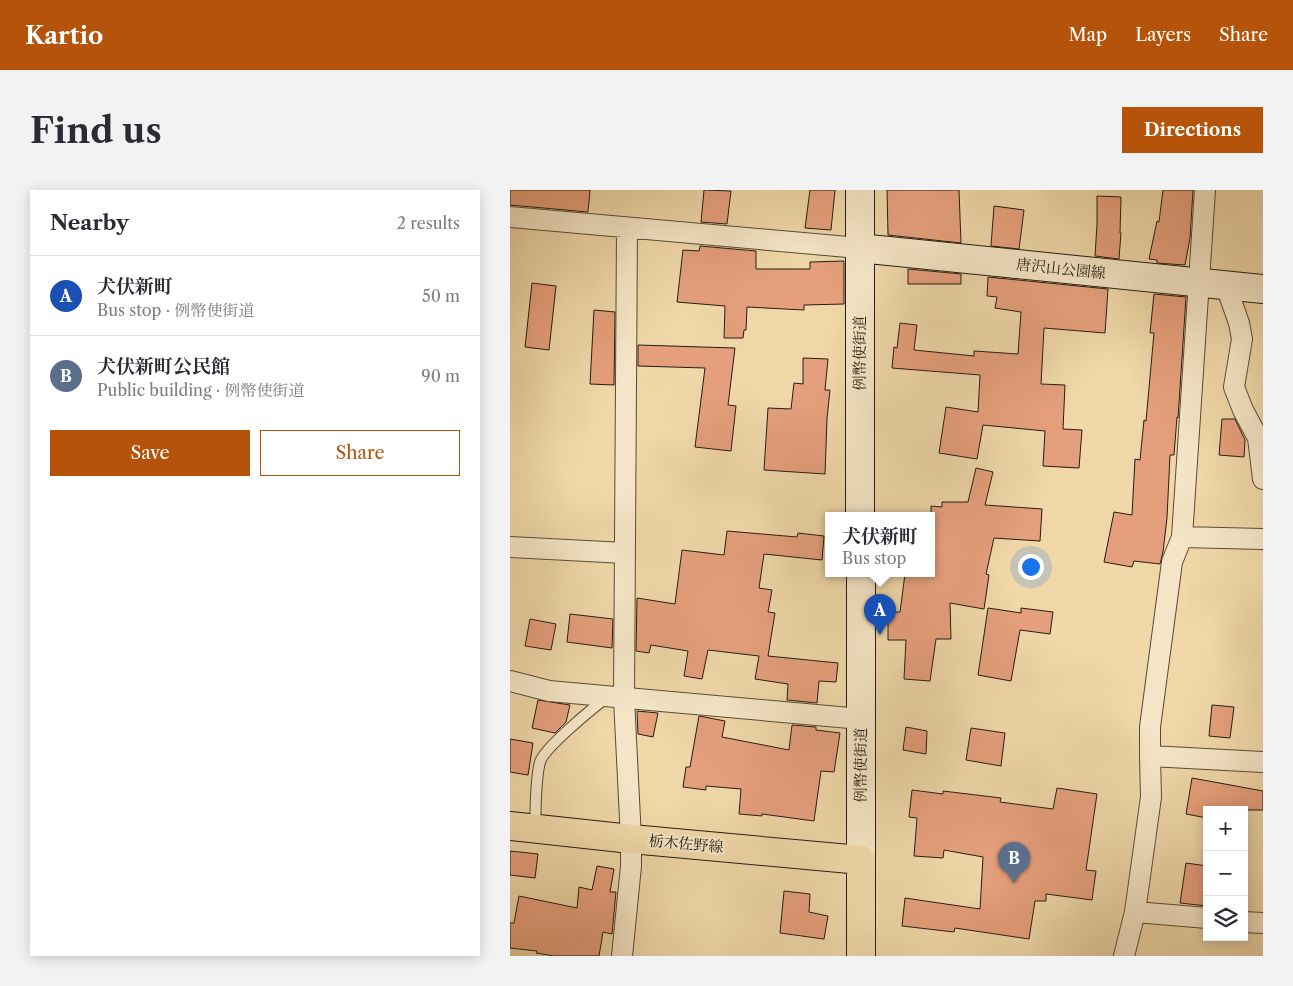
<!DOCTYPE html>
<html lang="en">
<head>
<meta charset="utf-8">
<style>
  :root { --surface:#fff; --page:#f2f2f3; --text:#2b2b33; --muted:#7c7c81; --line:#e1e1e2; --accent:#b45309 }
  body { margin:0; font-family:"Libre Caslon Text","Noto Serif JP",serif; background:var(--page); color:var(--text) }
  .controls { position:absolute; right:15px; bottom:15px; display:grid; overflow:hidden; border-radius:0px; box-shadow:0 2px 12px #0003 }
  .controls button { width:45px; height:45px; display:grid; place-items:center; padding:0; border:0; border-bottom:1px solid var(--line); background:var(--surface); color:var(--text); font:25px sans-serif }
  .you { position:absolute; left:520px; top:376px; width:18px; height:18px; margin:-12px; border:4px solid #fff; border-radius:50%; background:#1a73e8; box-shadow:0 0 0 8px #1a73e833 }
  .badge { display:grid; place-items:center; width:32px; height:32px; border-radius:50%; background:var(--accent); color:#fff; font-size:16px; font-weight:700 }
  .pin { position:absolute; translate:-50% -41px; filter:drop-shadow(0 1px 2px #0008) }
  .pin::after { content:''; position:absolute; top:26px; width:18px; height:15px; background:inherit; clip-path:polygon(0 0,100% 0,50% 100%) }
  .popup { position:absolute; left:315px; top:322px; width:110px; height:65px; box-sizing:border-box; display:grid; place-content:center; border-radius:0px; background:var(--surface); filter:drop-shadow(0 1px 4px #0005); font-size:16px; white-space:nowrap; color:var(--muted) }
  .popup b { font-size:19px; color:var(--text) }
  .popup::after { content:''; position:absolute; left:50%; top:100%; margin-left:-10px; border:10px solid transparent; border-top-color:var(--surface) }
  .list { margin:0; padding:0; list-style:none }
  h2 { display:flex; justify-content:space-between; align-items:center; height:65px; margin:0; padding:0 20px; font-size:21px }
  h2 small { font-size:16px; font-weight:400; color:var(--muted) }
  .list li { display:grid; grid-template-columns:32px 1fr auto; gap:15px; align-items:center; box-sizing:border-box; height:80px; padding:0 20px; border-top:1px solid var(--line) }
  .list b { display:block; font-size:19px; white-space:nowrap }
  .list p { margin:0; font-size:16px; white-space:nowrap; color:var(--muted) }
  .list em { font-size:16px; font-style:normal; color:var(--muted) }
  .actions { display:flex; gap:10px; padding:15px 20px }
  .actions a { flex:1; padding:11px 0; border:1px solid var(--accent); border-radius:0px; text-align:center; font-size:18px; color:var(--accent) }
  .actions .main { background:var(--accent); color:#fff }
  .icon { flex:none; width:28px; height:28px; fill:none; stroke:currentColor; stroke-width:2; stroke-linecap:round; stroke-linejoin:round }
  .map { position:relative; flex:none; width:753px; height:766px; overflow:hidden; border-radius:0px }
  header { display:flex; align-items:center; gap:30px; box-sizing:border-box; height:70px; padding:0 25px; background:var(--accent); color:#fff }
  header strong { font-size:24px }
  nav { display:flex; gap:28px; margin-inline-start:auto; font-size:18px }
  .intro { display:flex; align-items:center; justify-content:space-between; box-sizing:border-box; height:120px; padding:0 30px }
  h1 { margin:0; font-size:35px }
  .button { padding:12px 22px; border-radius:0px; background:var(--accent); color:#fff; font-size:18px; font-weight:700 }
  main { display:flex; gap:30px; padding:0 30px }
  aside { flex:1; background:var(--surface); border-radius:0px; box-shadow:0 2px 12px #0003 }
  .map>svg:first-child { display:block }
</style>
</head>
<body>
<header>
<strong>Kartio</strong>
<nav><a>Map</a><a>Layers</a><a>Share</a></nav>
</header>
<div class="intro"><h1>Find us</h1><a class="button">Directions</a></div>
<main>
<aside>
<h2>Nearby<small>2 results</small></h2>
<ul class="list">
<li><span class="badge" style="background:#1a4fb4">A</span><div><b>犬伏新町</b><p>Bus stop · 例幣使街道</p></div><em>50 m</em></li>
<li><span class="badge" style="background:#5c6f8a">B</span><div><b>犬伏新町公民館</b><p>Public building · 例幣使街道</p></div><em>90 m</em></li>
</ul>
<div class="actions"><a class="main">Save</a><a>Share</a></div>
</aside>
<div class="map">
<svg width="753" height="766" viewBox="0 0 753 766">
  <rect width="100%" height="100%" fill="#efd7a8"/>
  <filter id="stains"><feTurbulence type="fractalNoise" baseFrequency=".004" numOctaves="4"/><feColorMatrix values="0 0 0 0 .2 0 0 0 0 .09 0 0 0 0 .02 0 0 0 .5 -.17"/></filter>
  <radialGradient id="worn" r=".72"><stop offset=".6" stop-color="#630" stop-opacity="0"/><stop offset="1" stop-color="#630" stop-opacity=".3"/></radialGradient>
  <!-- building -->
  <path fill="#e59f7c" stroke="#251d13" d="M0,0H80L78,22L0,15Z
    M194,0L221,1L217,34L191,32Z
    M300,0H325L321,40L295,38Z
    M377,0H449L451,53L378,45Z
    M653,0H683L680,48L675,75L647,73V70L639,69L647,31L649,32Z
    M587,6L611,7L610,43H611L609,69L585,66L587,34Z
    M484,16L514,20L509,59L481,56Z
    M190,56L246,61V79H300V72L334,71V114L294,115V120L237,117L236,140H234L233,148H214L215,116L167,112L173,60L189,61Z
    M398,79L451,84V94H398Z
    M478,87L598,99L595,143L534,138L531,194L555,195L553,239L572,240L569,278L533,276L535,241L473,235L467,269L429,263L436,217L468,222L470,185L382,178L384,157L387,158L390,133L407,135L404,160L464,166V161L508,164L511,122L485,118L487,107L477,106Z
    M22,93L46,96L39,160L15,157Z
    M644,104L676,107L668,228L667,227L664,265H660L657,328L653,362L650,374L624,371L622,377L594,372L604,322L622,325L625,269L630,270L634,230L636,231L644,143H640Z
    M84,120L105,122L104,195L80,194Z
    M128,155L225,158L218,215L226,216L221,261L185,257L195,178L128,176Z
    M293,168L318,169L315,200H320L317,229L315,284L254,280L258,218L281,219L284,193L293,194Z
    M712,229H725L735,250L734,267L709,265Z
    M466,278L483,282L475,315L532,319L530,351L484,348L476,384L479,385L474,419L440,413L441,449H426L420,491L394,489L396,450H378V422H390L395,384H421V316L432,317V312H458Z
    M217,341L287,347L288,343L314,346L312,370L254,364L249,398L262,400L258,422L265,423L258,466L328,473L326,492L309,491L307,513L277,510L278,494L245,489L249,466L198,460L192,489L174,486L178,461L141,455L139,463L126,461L127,408L165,414L172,360L214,365Z
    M478,418L511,423V418L543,422L540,444L510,440L501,491L468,485Z
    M60,424L103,429L102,458L57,452Z
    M20,429L46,434L41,460L15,456Z
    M28,510L60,515L56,532L45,543L22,538Z
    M702,515L724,517L720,548L699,546Z
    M127,521L148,523L143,547L128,544Z
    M189,526L215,531L212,547L279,560L282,535L306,537V540L330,543L324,582L311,581L304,631L252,624V626L229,624L231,599L196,596V600L173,597L176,577H180Z
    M396,537L417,541L416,564L393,560Z
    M461,538L495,543L491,576L456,570Z
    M0,549L23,553L18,585L0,582Z
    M682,588L753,601V620H697V628L676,624Z
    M547,598L587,604L576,680L586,681L582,710L536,704V711H525L519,749L445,738L444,742L392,736L395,708L470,719L473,667L434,660L433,668L404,666L407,628L399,627L402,600L433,604V601L491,608L490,612L543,619Z
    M0,661L28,664L25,688L0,685Z
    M676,673L697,676V716L670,713Z
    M87,676L104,679L100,702H106L102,744L93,742L89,766H44L26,763L27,761L0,758V733H4L9,706L67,718L69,697L82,700Z
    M274,701L300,704L299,722L318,726L314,749L270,743Z"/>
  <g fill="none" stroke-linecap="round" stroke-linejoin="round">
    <defs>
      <path id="lane" d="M25,638C26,618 25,591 30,572C34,558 85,516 98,507"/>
      <path id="street" d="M695,0L672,347L753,349
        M0,27L349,58
        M716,96L729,133L732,149L724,197L733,220L748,248L753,289
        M672,347L662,372L640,537V566L753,572
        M0,357L115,363
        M0,491L39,501L351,529
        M640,566L641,607L625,722L697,728
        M734,732L753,733
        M112,766L121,676V649L114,509L117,38
        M614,766L625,722"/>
      <path id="secondary" d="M350,0V326
        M349,58L753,99
        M351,384V670"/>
      <path id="primary" d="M0,636L121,649L351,670V766"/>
    </defs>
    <!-- lane casing -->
    <use href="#lane" stroke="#584c38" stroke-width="12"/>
    <!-- street casing -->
    <use href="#street" stroke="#584c38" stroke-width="22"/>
    <!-- secondary casing -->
    <use href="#secondary" stroke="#251d13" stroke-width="30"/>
    <!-- primary casing -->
    <use href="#primary" stroke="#251d13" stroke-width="30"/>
    <!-- lane -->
    <use href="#lane" stroke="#f5e5c6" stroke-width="10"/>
    <!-- street -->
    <use href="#street" stroke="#f5e5c6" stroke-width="20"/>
    <!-- secondary -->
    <use href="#secondary" stroke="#f5e5c6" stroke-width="28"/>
    <!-- primary -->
    <use href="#primary" stroke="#efd7a8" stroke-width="28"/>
  </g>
  <g text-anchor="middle" stroke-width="4" stroke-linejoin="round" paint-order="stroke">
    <!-- street labels -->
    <g font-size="15" fill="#251d13" stroke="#f5e5c6">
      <text transform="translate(551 79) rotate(6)" y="5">唐沢山公園線</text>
      <text transform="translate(350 163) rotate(-90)" y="5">例幣使街道</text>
      <text transform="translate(351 575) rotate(-90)" y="5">例幣使街道</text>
      <text transform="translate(176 654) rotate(5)" y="5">栃木佐野線</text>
    </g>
  </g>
  <rect width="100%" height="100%" filter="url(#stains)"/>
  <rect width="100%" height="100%" fill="url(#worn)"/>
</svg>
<div class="controls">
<button>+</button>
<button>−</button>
<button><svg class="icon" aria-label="layers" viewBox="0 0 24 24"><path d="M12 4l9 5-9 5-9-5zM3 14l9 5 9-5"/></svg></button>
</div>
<div class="you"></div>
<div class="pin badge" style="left:370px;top:445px;background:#1a4fb4">A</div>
<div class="popup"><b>犬伏新町</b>Bus stop</div>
<div class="pin badge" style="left:504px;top:693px;background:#5c6f8a">B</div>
</div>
</main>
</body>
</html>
